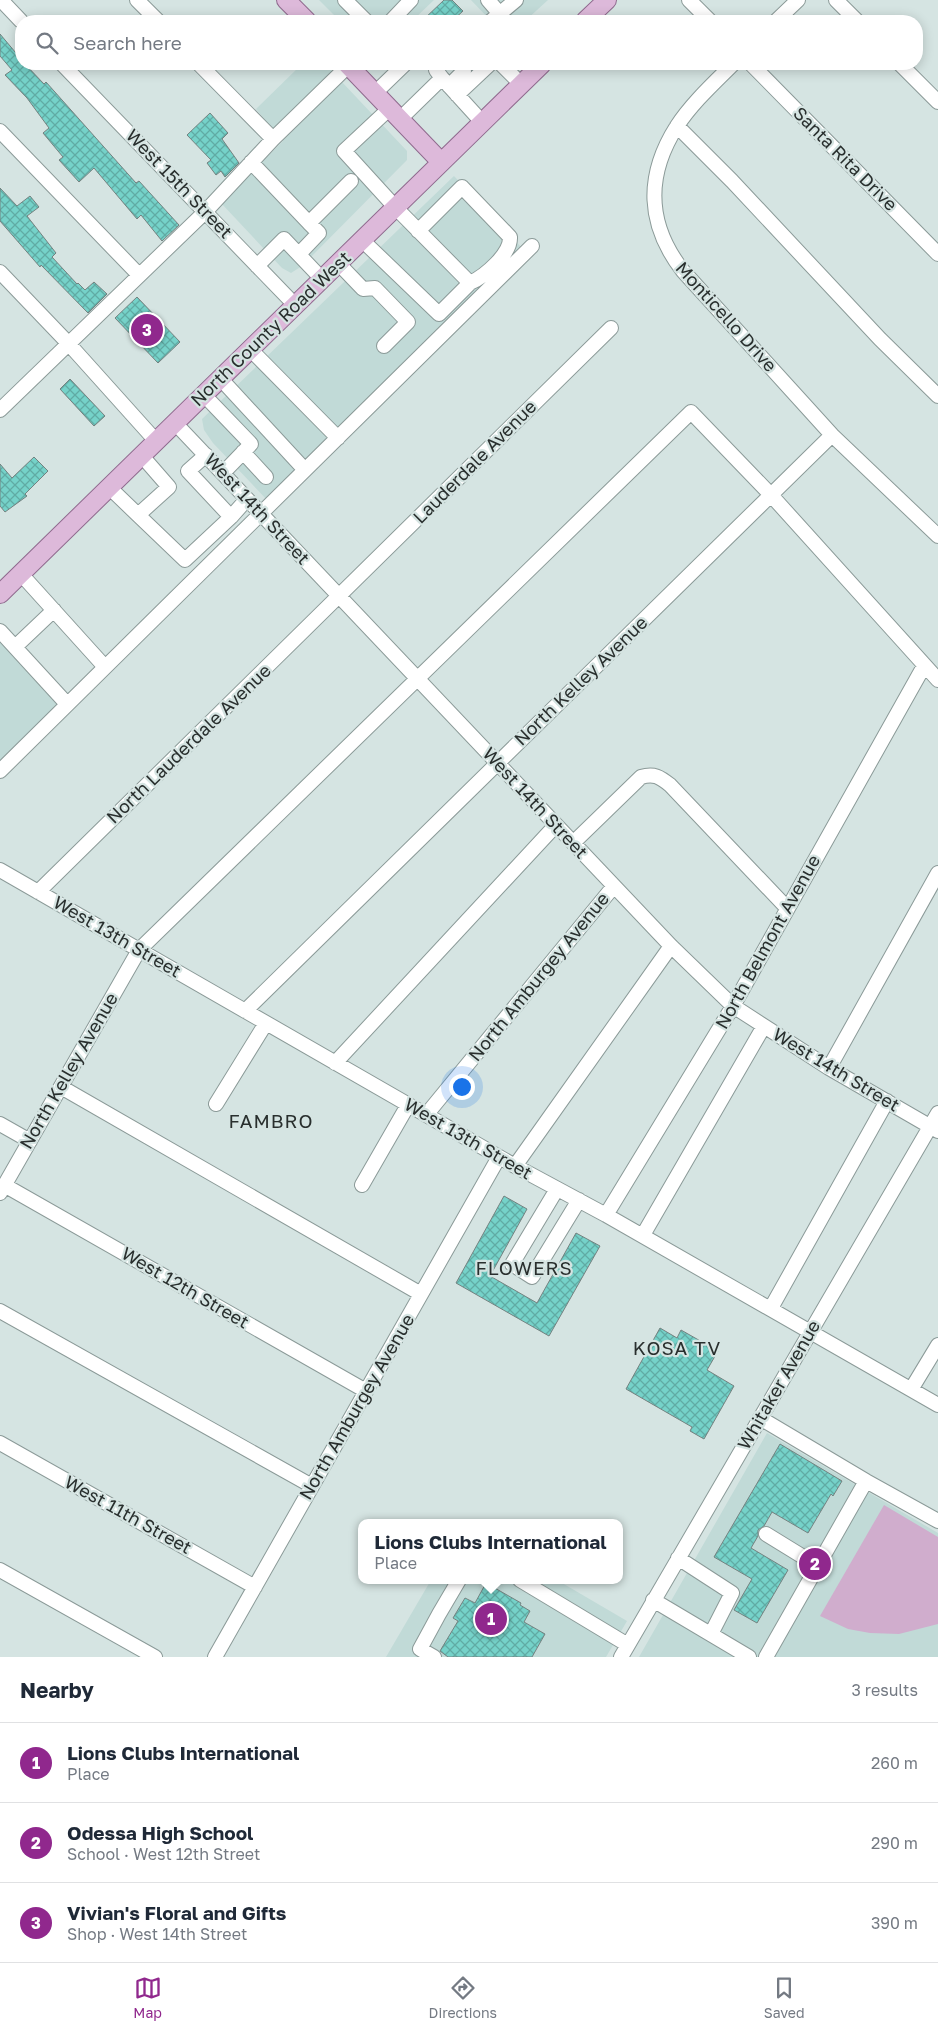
<!DOCTYPE html>
<html lang="en">
<head>
<meta charset="utf-8">
<style>
  :root { --surface:#fff; --page:#f2f2f3; --text:#1f2937; --muted:#747a83; --line:#e0e1e3; --accent:#90288d }
  body { margin:0; font-family:"Golos Text",sans-serif; background:var(--page); color:var(--text) }
  .you { position:absolute; left:461px; top:1086px; width:18px; height:18px; margin:-12px; border:4px solid #fff; border-radius:50%; background:#1a73e8; box-shadow:0 0 0 8px #1a73e833 }
  .badge { display:grid; place-items:center; width:32px; height:32px; border-radius:50%; background:var(--accent); color:#fff; font-size:16px; font-weight:700 }
  .pin { position:absolute; translate:-50% -50%; border:2px solid #fff; box-shadow:0 1px 5px #0006 }
  .popup { position:absolute; left:358px; top:1519px; width:265px; height:65px; box-sizing:border-box; display:grid; place-content:center; border-radius:10px; background:var(--surface); filter:drop-shadow(0 1px 4px #0005); font-size:16px; white-space:nowrap; color:var(--muted) }
  .popup b { font-size:19px; color:var(--text) }
  .popup::after { content:''; position:absolute; left:50%; top:100%; margin-left:-10px; border:10px solid transparent; border-top-color:var(--surface) }
  .list { margin:0; padding:0; list-style:none }
  h2 { display:flex; justify-content:space-between; align-items:center; height:65px; margin:0; padding:0 20px; font-size:21px }
  h2 small { font-size:16px; font-weight:400; color:var(--muted) }
  .list li { display:grid; grid-template-columns:32px 1fr auto; gap:15px; align-items:center; box-sizing:border-box; height:80px; padding:0 20px; border-top:1px solid var(--line) }
  .list b { display:block; font-size:19px; white-space:nowrap }
  .list p { margin:0; font-size:16px; white-space:nowrap; color:var(--muted) }
  .list em { font-size:16px; font-style:normal; color:var(--muted) }
  .icon { flex:none; width:28px; height:28px; fill:none; stroke:currentColor; stroke-width:2; stroke-linecap:round; stroke-linejoin:round }
  .map { position:relative; flex:none; width:938px; height:1657px; overflow:hidden }
  .search { position:absolute; background:var(--surface); box-shadow:0 2px 12px #0003; left:15px; right:15px; top:15px; height:55px; display:flex; align-items:center; gap:12px; box-sizing:border-box; padding:0 18px; border-radius:20px; color:var(--muted); font-size:19px }
  .sheet { height:305px; background:var(--surface) }
  nav { display:flex; justify-content:space-around; align-items:center; box-sizing:border-box; height:70px; border-top:1px solid var(--line); background:var(--surface); font-size:14px; color:var(--muted) }
  nav a { display:grid; justify-items:center; gap:2px }
  nav .on { color:var(--accent) }
  .map>svg:first-child { display:block }
</style>
</head>
<body>
<div class="map">
<svg width="938" height="1657" viewBox="0 0 938 1657">
  <defs>
    <pattern id="building-cross-hatch" width="8" height="8" patternUnits="userSpaceOnUse" patternTransform="scale(1.25)"><rect width="8" height="8" fill="#75d2c9"/><path d="M0 0l8 8M0 8l8-8" fill="none" stroke="#60aba4"/></pattern>
  </defs>
  <rect width="100%" height="100%" fill="#d5e4e2"/>
  <!-- built -->
  <path fill="#c1dad7" d="M319,0H434L412,21H340Z
    M471,0H548L525,21H491Z
    M302,64H325L407,151V160L302,266L291,273L282,268L221,203L283,141L256,109Z
    M454,176L522,248L269,502L213,443L204,430L202,419Z
    M0,636L65,704L0,769Z
    M767,1433L938,1533V1657H639Z
    M431,1580H557L627,1621L606,1657H386Z"/>
  <!-- grass -->
  <path fill="#d0adcd" d="M884,1505L938,1537V1624L899,1634L870,1633L848,1629L820,1616Z"/>
  <!-- building -->
  <path fill="url(#building-cross-hatch)" stroke="#748280" d="M444,0H452L463,11L452,21H422Z
    M0,34L21,59V64H25L44,84L46,82L136,183L139,181L179,225L162,241L141,215L137,219L94,168L79,182L59,160L63,157L43,133L49,128L27,98L5,75L12,70L0,56Z
    M210,113L228,133L222,139L239,163L225,177L221,171L216,175L207,163L211,160L187,135Z
    M0,188L17,206L30,196L39,207L27,216L56,253L52,257L77,284L78,283L85,290L94,282L107,294L88,313L41,265L40,267L0,221Z
    M137,297L180,342L158,363L115,318Z
    M70,379L105,416L94,426L60,389Z
    M34,457L48,471L25,494L27,496L5,512L0,506V464L12,478Z
    M504,1196L527,1209L490,1276L537,1303L576,1233L600,1246L549,1336L456,1283Z
    M660,1328L677,1338L681,1330L718,1351L707,1370L734,1386L704,1439L690,1431L692,1427L626,1389Z
    M780,1444L842,1481L833,1496L831,1494L808,1533L772,1512L764,1526L758,1530V1536L751,1548L788,1570L757,1623L734,1610L752,1579L714,1557Z
    M486,1583L521,1603L520,1605L530,1611L524,1622L545,1634L532,1657H448L440,1651L458,1621L453,1618L465,1598L475,1603Z"/>
  <g fill="none" stroke-linecap="round" stroke-linejoin="round">
    <defs>
      <path id="minor" d="M1,0L21,21
        M137,0L158,21
        M345,0L366,21
        M488,0L506,21
        M689,0L710,21
        M836,0L857,21
        M391,21L411,0
        M491,21L516,0
        M776,21L798,0
        M62,64L295,305
        M199,64L273,139
        M501,64L521,84
        M733,64C714,83 692,103 677,126C645,176 647,225 683,271L832,435L938,536
        M751,64L938,254
        M900,64L938,102
        M442,78L482,122
        M449,86L464,71
        M375,93L405,64
        M457,95L490,64
        M400,119L442,78L436,70
        M677,126L732,181L880,339L938,396
        M0,131L139,275
        M251,162L309,223L351,181
        M418,231L462,187L510,237C511,254 485,276 470,283
        M362,240L439,314L470,283L395,207L344,151L390,108
        M299,254L319,233L309,223
        M338,263L363,289L375,288L408,322L384,346
        M257,266L284,239L322,279
        M0,272L68,343L156,441
        M250,349L338,438
        M220,378L305,470
        M204,395L251,444L223,473
        M0,410L205,212L273,139L350,64
        M175,423L671,946L733,1006L829,1068L938,1131
        M243,452L266,477
        M206,455L188,471L231,517L247,499
        M109,487L138,515L169,487L142,456
        M138,515L185,560L231,517
        M21,574L105,667
        M0,631L67,704
        M15,647L54,610
        M0,771L532,246
        M573,843L641,777C654,773 660,777 670,785L787,908
        M0,870L515,1166L606,1215L938,1405
        M38,892L611,328
        M245,1011L832,435
        M335,1063L556,825
        M829,1068L938,873
        M61,1087L421,1294
        M216,1104L266,1023
        M426,1115L614,886
        M0,1124L30,1141
        M515,1166L671,946
        M4,1185L366,1391
        M362,1185L408,1105
        M557,1189L512,1264L532,1277L579,1200
        M0,1193L139,950L691,412L771,495L938,680
        M606,1215L733,1006L924,666
        M643,1235L764,1026
        M771,1308L887,1101
        M0,1311L312,1486
        M912,1388L938,1345
        M760,1418L866,1481
        M0,1443L255,1587
        M766,1534L818,1566
        M678,1558L732,1593L711,1634
        M0,1570L155,1657
        M520,1580L628,1645
        M653,1600L749,1657
        M215,1657L499,1157
        M434,1657L420,1649L439,1614L459,1580
        M621,1657L938,1113
        M766,1657L866,1481L938,1521"/>
      <path id="major" d="M286,0L307,21
        M585,21L607,0
        M347,64L441,162
        M0,594L542,64"/>
    </defs>
    <!-- minor casing -->
    <use href="#minor" stroke="#8b9a98" stroke-width="16"/>
    <!-- major casing -->
    <use href="#major" stroke="#8f6a8e" stroke-width="20"/>
    <!-- minor -->
    <use href="#minor" stroke="#fff" stroke-width="14"/>
    <!-- major -->
    <use href="#major" stroke="#ddb9da" stroke-width="18"/>
  </g>
  <g text-anchor="middle" stroke-width="4.5" stroke-linejoin="round" paint-order="stroke">
    <!-- street labels -->
    <g font-size="18" fill="#292f2e" stroke="#d5e4e2">
      <text transform="translate(845 159) rotate(45)" y="6">Santa Rita Drive</text>
      <text transform="translate(179 184) rotate(46)" y="6">West 15th Street</text>
      <text transform="translate(726 317) rotate(48)" y="6">Monticello Drive</text>
      <text transform="translate(271 329) rotate(-44)" y="6">North County Road West</text>
      <text transform="translate(475 462) rotate(-45)" y="6">Lauderdale Avenue</text>
      <text transform="translate(257 509) rotate(47)" y="6">West 14th Street</text>
      <text transform="translate(581 681) rotate(-44)" y="6">North Kelley Avenue</text>
      <text transform="translate(189 744) rotate(-44)" y="6">North Lauderdale Avenue</text>
      <text transform="translate(535 803) rotate(47)" y="6">West 14th Street</text>
      <text transform="translate(117 937) rotate(30)" y="6">West 13th Street</text>
      <text transform="translate(768 942) rotate(-61)" y="6">North Belmont Avenue</text>
      <text transform="translate(539 977) rotate(-51)" y="6">North Amburgey Avenue</text>
      <text transform="translate(836 1070) rotate(31)" y="6">West 14th Street</text>
      <text transform="translate(69 1071) rotate(-60)" y="6">North Kelley Avenue</text>
      <text transform="translate(468 1139) rotate(30)" y="6">West 13th Street</text>
      <text transform="translate(185 1288) rotate(30)" y="6">West 12th Street</text>
      <text transform="translate(779 1385) rotate(-60)" y="6">Whitaker Avenue</text>
      <text transform="translate(357 1407) rotate(-60)" y="6">North Amburgey Avenue</text>
      <text transform="translate(128 1515) rotate(29)" y="6">West 11th Street</text>
    </g>
    <!-- neighbourhood labels -->
    <g font-size="19" letter-spacing="1" fill="#292f2e" stroke="#d5e4e2">
      <text x="271" y="1128">FAMBRO</text>
      <text x="524" y="1275">FLOWERS</text>
      <text x="677" y="1355">KOSA TV</text>
    </g>
  </g>
</svg>
<div class="you"></div>
<div class="pin badge" style="left:491px;top:1619px">1</div>
<div class="popup"><b>Lions Clubs International</b>Place</div>
<div class="pin badge" style="left:815px;top:1564px">2</div>
<div class="pin badge" style="left:147px;top:330px">3</div>
<div class="search"><svg class="icon" aria-label="search" viewBox="0 0 24 24"><circle cx="10" cy="10" r="6"/><path d="M15 15l6 6"/></svg>Search here</div>
</div>
<section class="sheet">
<h2>Nearby<small>3 results</small></h2>
<ul class="list">
<li><span class="badge">1</span><div><b>Lions Clubs International</b><p>Place</p></div><em>260 m</em></li>
<li><span class="badge">2</span><div><b>Odessa High School</b><p>School · West 12th Street</p></div><em>290 m</em></li>
<li><span class="badge">3</span><div><b>Vivian's Floral and Gifts</b><p>Shop · West 14th Street</p></div><em>390 m</em></li>
</ul>
</section>
<nav>
<a class="on"><svg class="icon" aria-label="map" viewBox="0 0 24 24"><path d="M3 6l6-2 6 2 6-2v14l-6 2-6-2-6 2zM9 4v14M15 6v14"/></svg>Map</a>
<a><svg class="icon" aria-label="directions" viewBox="0 0 24 24"><path d="M12 3l9 9-9 9-9-9zM9 14v-3h6M13 9l2 2-2 2"/></svg>Directions</a>
<a><svg class="icon" aria-label="saved" viewBox="0 0 24 24"><path d="M7 4h10v16l-5-4-5 4z"/></svg>Saved</a>
</nav>
</body>
</html>
